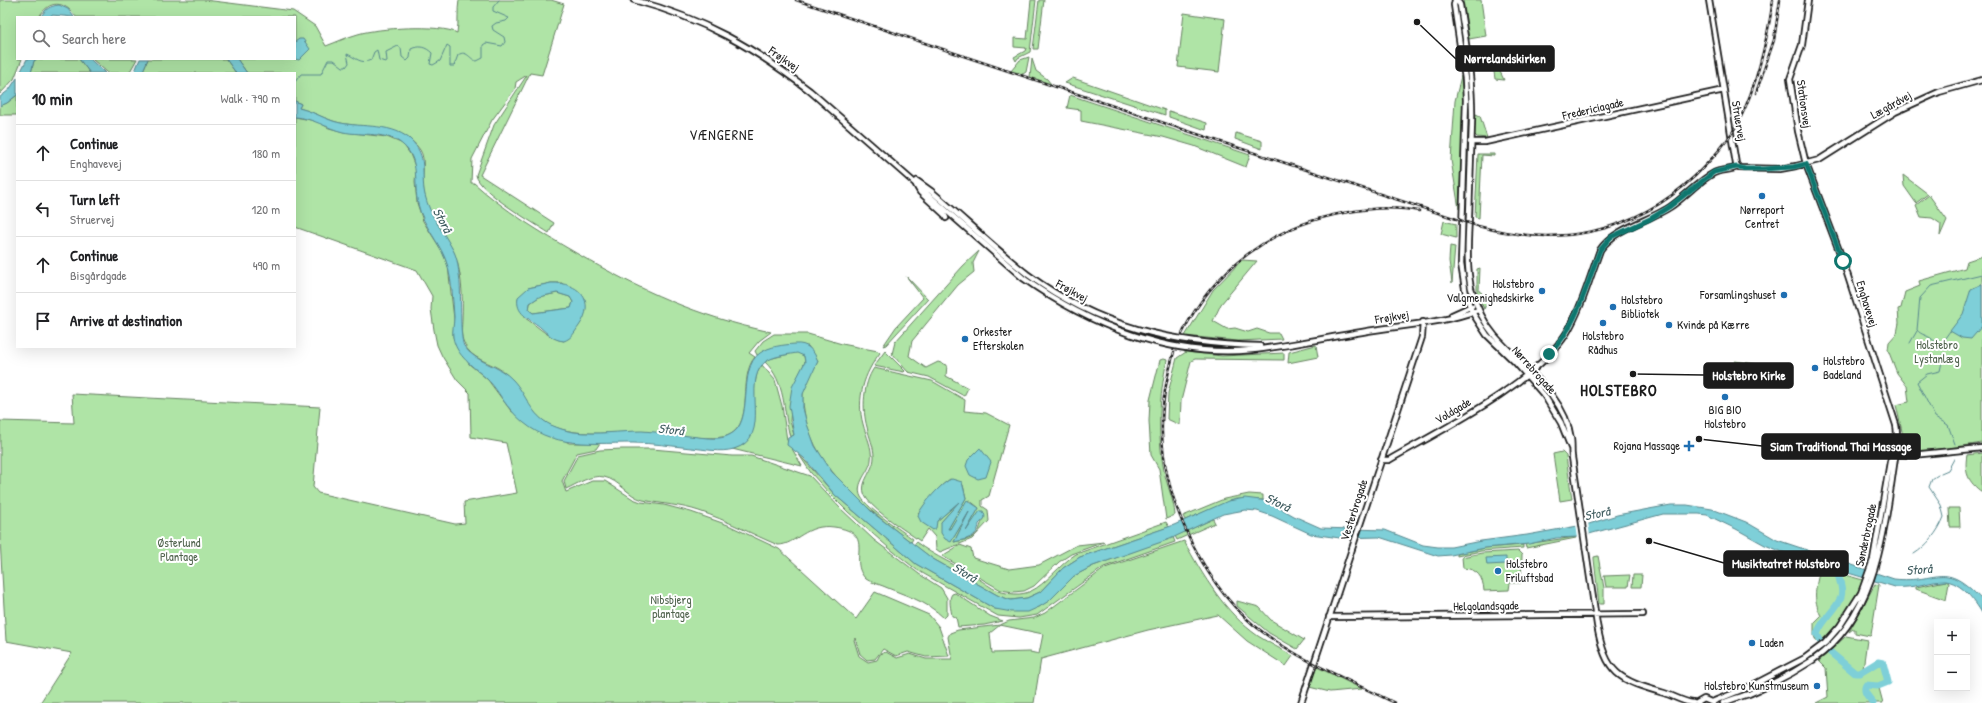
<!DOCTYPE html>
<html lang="en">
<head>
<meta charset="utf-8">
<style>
  :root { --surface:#fff; --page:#f6f6f6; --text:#202124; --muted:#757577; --line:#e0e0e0 }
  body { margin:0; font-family:"Patrick Hand",sans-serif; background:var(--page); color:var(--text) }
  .controls { position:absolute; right:12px; bottom:12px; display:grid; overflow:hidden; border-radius:0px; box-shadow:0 4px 16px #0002 }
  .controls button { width:36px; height:36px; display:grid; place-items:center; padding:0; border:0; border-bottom:1px solid var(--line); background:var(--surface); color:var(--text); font:20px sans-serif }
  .stop { position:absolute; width:12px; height:12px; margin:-9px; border:3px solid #0f766e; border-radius:50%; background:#fff }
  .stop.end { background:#0f766e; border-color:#fff; box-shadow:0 1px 4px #0008 }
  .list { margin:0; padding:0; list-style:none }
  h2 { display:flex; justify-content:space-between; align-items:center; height:52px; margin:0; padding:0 16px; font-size:17px }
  h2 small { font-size:13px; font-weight:400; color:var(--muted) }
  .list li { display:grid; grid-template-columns:26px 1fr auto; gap:12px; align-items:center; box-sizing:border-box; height:56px; padding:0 16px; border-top:1px solid var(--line) }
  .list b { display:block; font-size:15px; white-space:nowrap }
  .list p { margin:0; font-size:13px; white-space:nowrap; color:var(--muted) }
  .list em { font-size:13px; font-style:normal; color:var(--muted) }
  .icon { flex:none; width:22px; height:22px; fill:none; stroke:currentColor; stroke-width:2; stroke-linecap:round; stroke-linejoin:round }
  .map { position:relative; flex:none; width:1982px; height:703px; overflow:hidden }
  .search { position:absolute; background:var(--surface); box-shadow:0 4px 16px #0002; left:16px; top:16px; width:280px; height:44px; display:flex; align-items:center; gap:10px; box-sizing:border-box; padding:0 14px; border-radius:0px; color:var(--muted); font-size:15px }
  .panel { position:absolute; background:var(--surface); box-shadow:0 4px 16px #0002; left:16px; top:72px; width:280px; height:276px; border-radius:0px }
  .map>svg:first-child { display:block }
</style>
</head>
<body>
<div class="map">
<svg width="1982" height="703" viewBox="0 0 1982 703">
  <rect width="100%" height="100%" fill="#fff"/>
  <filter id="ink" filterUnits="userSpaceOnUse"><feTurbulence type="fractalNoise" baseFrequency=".025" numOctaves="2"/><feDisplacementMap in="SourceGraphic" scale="8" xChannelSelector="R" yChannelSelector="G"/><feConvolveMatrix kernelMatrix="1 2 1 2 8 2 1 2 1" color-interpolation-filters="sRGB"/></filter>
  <g filter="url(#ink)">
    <!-- green -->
    <path fill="#afe4a6" stroke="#668061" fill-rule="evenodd" d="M0,0H205L293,11L315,26L326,46C337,42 347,37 358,34C377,28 441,24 457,33C459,22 457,11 459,0H551L564,4L542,75L530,73L480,175L554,223L549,233C534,223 479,192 476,175L494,125L527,75L516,82L515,89L492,120L472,159L471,183H474C505,211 540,232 576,253C640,290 698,317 771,332L759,341L749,353L755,357C738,376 754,420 731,434C716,444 659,431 638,432C605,432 555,441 532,410C523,398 516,382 504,372C492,362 470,360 464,343C460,335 462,327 462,318C463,299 462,279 457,261C452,243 436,228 429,210C426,202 424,194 423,185C422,174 426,159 420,150C401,121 361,130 333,121C321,117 311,111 299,108L301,104L295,101V73H247L237,59H295V17H76C64,0 49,0 39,17H17V59H22L14,79L0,94ZM551,283H562L586,311L564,341C549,339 538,326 525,318L528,288Z
      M1031,0H1036L1030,52L1018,58L1016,61L1014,57L1025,51L1026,48L1014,47V38L1027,39Z
      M1039,0H1044L1038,49H1033Z
      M1463,0H1481L1486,36L1469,39Z
      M1184,13L1225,19L1219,72L1178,67Z
      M1500,49L1495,61L1504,80L1495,79L1491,51Z
      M1029,57L1026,72L1023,74L1011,71L1020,60Z
      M37,59H79L90,73H31L34,60Z
      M92,59H137L129,73H108Z
      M148,59H226L236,73H142Z
      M1032,59L1036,71L1047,79L1051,84L1030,77Z
      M1461,76L1464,104L1459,209L1451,160L1455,101Z
      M1073,78L1165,110V115L1065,83Z
      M17,95V115H0V106L7,103Z
      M1070,95L1250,155L1246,167L1194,146L1163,137L1081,121V110L1067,108Z
      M1169,111L1207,123L1206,130L1169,117Z
      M1476,114L1480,116L1487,138L1477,137L1474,134Z
      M295,117L316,121L329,128L344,132L387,137L403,144L410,154L416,169L415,182L417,203L423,221L442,251L448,266L454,319L453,337L469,364L488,380L511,411L569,443H600L596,449L577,453L562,481L566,492L592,481H605L633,499L641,502L664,505L691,512L728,525L779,549L856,619L875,592L929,615L939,627L949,656L926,657L908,652L896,656L883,649L875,659L867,660L860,654L855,638L854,640L859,656L868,662L877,660L880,654L886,652L897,658L910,654L926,659H952L948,637L950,633L958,630L1000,625L1009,621L1034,618L1045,613L1105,568L1184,541C1203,576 1225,613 1258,636C1269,643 1281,649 1293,656L1286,666L1247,641L1218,615L1148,630L1041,659L1034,703H40L72,653L6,641L0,540V421L74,423L72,394L320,407L313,487L318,493L455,524L465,523L464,502L517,493L506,443L471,437L470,393L457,380L442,356L437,345L434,330L431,309L432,296L417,270L295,227ZM1000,625L1043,634L1039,654L1030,652L992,653L990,633Z
      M1236,133L1262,141V149L1235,139Z
      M1468,147L1469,148L1466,215H1464Z
      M1478,154H1494V156L1482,155L1479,218L1475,217Z
      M1903,175L1928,194L1916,203L1904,186Z
      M1929,195L1947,220L1940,236L1941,224L1932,218L1921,217L1916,205Z
      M1444,221L1456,224V238L1441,234Z
      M1450,246L1455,247L1452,283L1449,261Z
      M979,251L973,263L974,272L958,285L912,341L909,356L926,368L938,362L947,365L946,376L968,388L964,396L929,377L908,372L892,354L895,342L963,266Z
      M1982,256V443C1970,445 1926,452 1916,450C1910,448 1907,445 1904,440L1896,405L1909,402L1907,386L1897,373L1888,350L1889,342L1897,333L1899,323L1898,309L1901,308L1905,292L1920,286L1919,281L1965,268L1967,261Z
      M1242,260L1257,261L1221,304L1213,321L1227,329L1235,328L1248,332L1257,329L1269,333H1279L1282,339L1238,341L1185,336L1213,290Z
      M1480,268L1479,291L1482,293L1480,295L1489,299L1484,309L1477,293V269Z
      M906,276L928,299L886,345L883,346L896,327L923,298Z
      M557,293L570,297L573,302L571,308L533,313L529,310L530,303L539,297Z
      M774,334H808L842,344L878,351L880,353C864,373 856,399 863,424C866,436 873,448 871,460C870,472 854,483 861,497C868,509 901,530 913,539L911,542C868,509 816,471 805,416C804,409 802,401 803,394C805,383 813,371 818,361L808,346L757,355L755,351L763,341Z
      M1316,345L1318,357L1288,363L1289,352Z
      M885,351L905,371L904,372L874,366Z
      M797,352L804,356L805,362L793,387L790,421L794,435L790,437C783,411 786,382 765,362L769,359Z
      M1186,352L1222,356L1284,353V360L1195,359L1191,361L1181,401L1180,425L1167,419L1168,393L1177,358Z
      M1164,359L1167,360C1159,397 1157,433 1164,471C1167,486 1174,500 1175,515L1166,519L1159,469L1151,455L1149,421L1150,400L1160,360Z
      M1735,361L1755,364L1754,366H1741L1737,373L1732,370Z
      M762,365L775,380L782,406L787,440L802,466L732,449L743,445L757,373Z
      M874,368L932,381L965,400L964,411L986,413L1009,425L989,496L982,500V506L988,510L989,521L972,539L940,552L936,549L935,537L928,529L920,541C905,530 877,513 867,499C856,483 874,473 874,457C874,446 869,437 867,427C862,409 863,384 874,368ZM950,479L963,485L966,498L948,529H950L969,500L979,508L966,531L985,518C980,523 981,527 978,532C973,540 962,540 954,542L969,512L952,540L941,522L959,502L936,522L918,513L941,486Z
      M622,449H652L732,456H751L810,476L840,508L874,540L919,574L941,588L947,598V615L944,618C927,601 904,595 883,586C878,584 870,582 866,579C846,560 878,533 834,527C806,523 796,545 778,545C751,534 727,520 699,511C681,505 662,504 643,500C628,496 619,480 604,477C592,474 577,484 566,489L564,481L578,455L600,450Z
      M1562,452L1566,456L1572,499L1560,501L1553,454Z
      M798,453L835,495L916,564L995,609L1039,607L1048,601L1074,576L1093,566L1173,537L1175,542L1104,567L1037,615L1019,618L998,616L917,570L889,548L848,512L828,492L811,473Z
      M1982,453V492C1968,482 1964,472 1967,455Z
      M1249,494L1263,495V500L1236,499L1185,520L1183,516L1224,499Z
      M1949,508H1959L1960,527H1950Z
      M1213,519L1215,523L1177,540L1175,536Z
      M1166,522L1169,527L1080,557L1063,568L1040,592L1027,598L1011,600L999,596L933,559L914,545L916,542C935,557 957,565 977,578C984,582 991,588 998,591C1009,594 1021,596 1031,591C1045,585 1060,564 1076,554Z
      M1575,537L1576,538L1526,548L1525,544Z
      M1104,542L1071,554L1059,562L1034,586L1024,591L1013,592L1001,590L942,556L960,545L971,549L973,558L1009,569L1039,565L1077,545Z
      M1523,545V548L1481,551L1457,556V554L1485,548Z
      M1518,551L1522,555L1521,583H1510L1509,590L1484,591C1483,576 1477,569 1463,568L1462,557L1482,553Z
      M1598,556L1604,588V604H1599L1594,559V557Z
      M1820,568L1863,580C1854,602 1840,628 1819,642L1816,641L1814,636V623L1821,616C1812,597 1816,588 1820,568Z
      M1630,575L1628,587H1606L1604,576Z
      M1633,575H1642L1641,587H1632Z
      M1946,581L1949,583L1946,600L1916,589V587Z
      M1875,584L1879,585L1871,635L1870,636L1855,633V629H1853L1849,632Z
      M955,593L990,616L1003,621L984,625L958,627L956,617L952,616C951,609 948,599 952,594Z
      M1237,601L1259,607L1271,620L1304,640L1297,649L1269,633L1237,606Z
      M1846,636L1867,640L1863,669L1878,664L1882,665L1885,680L1879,688L1883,703H1816L1828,697L1826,668L1819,661Z
      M1317,667L1362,689L1330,692L1309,687Z"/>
    <!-- water -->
    <path fill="#7ecfd8" stroke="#57878d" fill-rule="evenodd" d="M59,5L68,9L74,17L51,15L50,17H41C45,9 50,6 59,5Z
      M299,39H303L310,49L299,60L295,59V42Z
      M27,59H37L34,61L31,73H20Z
      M79,59H90L105,73H90Z
      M140,59H148L142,73H134Z
      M226,59H237L247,73H236Z
      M17,78V95L7,103L0,106V97L9,90Z
      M295,101L301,104L299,108C312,111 321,117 333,121C358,129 388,121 410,139C429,157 420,172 425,195C430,216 442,229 452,248C457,256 458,265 459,274C462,291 459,336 464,346C475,363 500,365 513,380C527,395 530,415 551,425C558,428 566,431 574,432C596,435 620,431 642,431C661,432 679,435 698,437C708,438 720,440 729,435C756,424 736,369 760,353C770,346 783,345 795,344C807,343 813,349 818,361L803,394V408L807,424L815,446L832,472L873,513L933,559L999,596L1011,600L1027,598L1040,592L1063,568L1080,557L1174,525L1228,501L1245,498L1268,501L1294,516L1321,528L1385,530L1423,545L1438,547H1451L1481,541L1527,535L1589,524L1617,515L1649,509L1671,505H1687L1712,509L1746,522L1777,540L1894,579C1939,584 1943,558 1982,600V613C1975,601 1961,582 1945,581C1928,581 1915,589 1895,587L1798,558L1765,545L1736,529L1707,515L1699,514H1663L1578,537L1556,538L1529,544L1485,548L1451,555L1438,556L1379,537L1340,538L1311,534L1272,516L1257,511L1245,510L1223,514L1170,539L1093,566L1074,576L1049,601L1039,607L1028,612H1012L995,609L916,564L835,495L804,458L787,445L788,438L794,435L789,406L792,387L805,362L804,356L797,353C786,355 772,356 764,363C741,384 774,437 734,449C720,453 704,449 691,448C671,446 652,443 633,443C585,443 544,450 510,409C502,400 496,387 486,378C474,367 456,356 453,337C452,331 454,323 454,317C453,301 452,283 448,267C442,244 423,227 418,204C413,184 421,160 403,145C388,131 362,136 343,132C326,128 313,118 295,117Z
      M551,283C579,282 597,301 579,326C574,333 572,338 564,341C553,340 548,334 540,327C529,318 515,314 518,297L528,288ZM557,293L570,297L573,302L571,308L533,313L529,310L530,303L539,297Z
      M1982,284V326L1971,339L1962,338L1950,331L1963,314L1971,289Z
      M980,448L991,462L986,477L978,479L970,475L966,466L968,460Z
      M952,479L962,482L966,498L948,529H950L967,500L979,508L966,531L980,511H983C987,519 984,519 979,524C978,538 966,539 954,542L969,512L951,542L945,539L941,533V522L959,502L937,521L936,528L933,530L921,522L918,516C919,508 944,480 952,479Z
      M1506,557V564L1487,565L1486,558Z"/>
    <!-- pier -->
    <path fill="#fff" d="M1588,522L1590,536L1578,539L1576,524Z"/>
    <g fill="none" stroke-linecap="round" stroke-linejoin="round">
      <!-- stream -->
      <path stroke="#57878d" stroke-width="1" d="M295,82L301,74H321L328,60H334L343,67H346L349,63L347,54C355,57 361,65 371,60L374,52L377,50L379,60L385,62L387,61L386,52L398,46L401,48L402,57L407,61L410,58L411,49C419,45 426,47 432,53L430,64L433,65L440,61L447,45L450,47V66H454L458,55C467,49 470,60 477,61L483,58V45L486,43L502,46L505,42L504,37L493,30L492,26L496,23L506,21L509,18L493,11V7L499,0
        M1910,343L1917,331
        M1946,348C1938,346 1937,343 1932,339C1927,335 1921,335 1917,330L1920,298L1931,286L1982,274
        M1945,350V338L1950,331
        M1944,353L1940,371L1927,374L1917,382L1935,417L1948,425L1955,444
        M1941,473L1948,470L1954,459
        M1914,554C1927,546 1938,532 1944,517L1941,505L1929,487L1932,479L1938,475"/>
      <!-- river -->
      <path stroke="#7ecfd8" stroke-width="7" d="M1820,640L1817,634C1822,619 1836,611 1841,597C1845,586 1835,576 1838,566
        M1830,652L1855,673H1860L1878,662L1883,663L1888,682L1878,686L1866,685C1862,692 1869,697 1873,703"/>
      <defs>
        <path id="minor" d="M634,0C704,19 753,47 810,91L1023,278C1089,325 1170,358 1252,350C1289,346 1326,338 1362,332C1400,325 1442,324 1478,310
          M1455,0L1454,5L1465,79L1466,100L1461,264L1466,295L1472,312L1487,335L1516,363L1544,395L1561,423L1571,448
          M1457,0L1460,5C1466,44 1473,82 1472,122C1471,153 1470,184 1469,216C1468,240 1466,264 1471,288C1476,306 1483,322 1495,336C1522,367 1565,394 1571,439C1572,444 1571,451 1572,457L1597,625C1606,674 1618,680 1664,693C1674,696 1683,702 1693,703
          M1709,0L1736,164L1739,168L1780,169L1796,166L1819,160L1895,112L1939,92L1982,80
          M1470,142H1485L1724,90
          M917,181L931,191C963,218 994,248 1027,274C1098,327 1173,344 1260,346
          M916,185L920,192L944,214L946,218
          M1452,315L1472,306
          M1893,454L1912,455L1982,448
          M1381,460H1389C1441,430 1533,385 1566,334C1581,310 1590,277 1600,250C1616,227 1647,222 1670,207C1685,197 1698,181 1714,173C1721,169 1730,171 1737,167
          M1329,617L1643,614
          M1712,702L1751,686L1805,658L1825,643L1840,626L1861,593L1873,560L1890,462C1893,450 1899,438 1896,425L1843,261L1806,164L1798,131L1790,79L1802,45L1808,0
          M1301,703L1422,337L1423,322
          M1697,703L1704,699L1713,703
          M1723,703C1731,699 1740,697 1749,694C1771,685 1793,673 1813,660C1878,615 1884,530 1895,458L1893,454"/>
      </defs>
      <!-- minor casing -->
      <use href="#minor" stroke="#1c1c1c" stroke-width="8"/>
      <!-- minor -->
      <use href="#minor" stroke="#fff" stroke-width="4.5"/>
      <defs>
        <path id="rail" d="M796,0L1227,144L1478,226C1558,248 1633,234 1695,176C1712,159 1729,141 1740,119C1758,82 1767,41 1773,0
          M1756,93L1774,40L1780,0
          M1182,334C1213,269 1273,226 1343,213C1368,208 1394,206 1419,211
          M1174,352C1166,379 1161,405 1162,433C1164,503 1207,592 1264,633C1303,662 1351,681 1395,703"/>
      </defs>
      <!-- rail casing -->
      <use href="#rail" stroke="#1c1c1c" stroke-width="2.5"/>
      <!-- rail -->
      <use href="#rail" stroke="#fff" stroke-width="1" stroke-dasharray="3" stroke-linecap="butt"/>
    </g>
  </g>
  <g fill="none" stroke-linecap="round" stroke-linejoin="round" filter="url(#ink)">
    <!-- route -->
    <path stroke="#0f766e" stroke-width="5" d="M1549,354C1577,327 1586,286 1600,250L1611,237L1650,219L1669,207L1714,172L1737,167L1745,169H1763L1793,167L1806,164L1843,261"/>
  </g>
  <!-- markers -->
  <g fill="#1f6fb2" stroke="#fff" stroke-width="1.5">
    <circle cx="1762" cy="196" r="4"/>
    <circle cx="1542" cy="291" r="4"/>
    <circle cx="1784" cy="295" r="4"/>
    <circle cx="1613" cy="307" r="4"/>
    <circle cx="1603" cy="323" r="4"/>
    <circle cx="1669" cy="325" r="4"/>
    <circle cx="965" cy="339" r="4"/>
    <circle cx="1815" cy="368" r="4"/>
    <circle cx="1725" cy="397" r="4"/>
    <path d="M1687 440h4v4h4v4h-4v4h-4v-4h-4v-4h4z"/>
    <circle cx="1498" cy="571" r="4"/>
    <circle cx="1752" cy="643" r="4"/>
    <circle cx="1817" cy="686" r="4"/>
  </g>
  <g text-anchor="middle" stroke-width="4" stroke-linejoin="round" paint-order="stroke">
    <!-- street labels -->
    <g font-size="12" fill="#1c1c1c" stroke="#fff">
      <text transform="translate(784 59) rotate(35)" y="4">Frøjkvej</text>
      <text transform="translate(1804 104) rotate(82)" y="4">Stationsvej</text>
      <text transform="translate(1891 105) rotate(-29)" y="4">Lægårdvej</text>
      <text transform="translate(1593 109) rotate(-13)" y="4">Fredericiagade</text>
      <text transform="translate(1739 121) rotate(81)" y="4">Struervej</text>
      <text transform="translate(1072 291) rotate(29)" y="4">Frøjkvej</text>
      <text transform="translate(1867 304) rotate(73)" y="4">Enghavevej</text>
      <text transform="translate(1392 317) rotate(-9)" y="4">Frøjkvej</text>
      <text transform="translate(1534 370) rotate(48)" y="4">Nørrebrogade</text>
      <text transform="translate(1453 411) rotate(-31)" y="4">Voldgade</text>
      <text transform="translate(1354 510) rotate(-72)" y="4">Vesterbrogade</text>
      <text transform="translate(1866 535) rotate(-78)" y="4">Sønderbrogade</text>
      <text transform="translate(1486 606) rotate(-1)" y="4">Helgolandsgade</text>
    </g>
    <!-- poi labels -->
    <g font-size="12" fill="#1c1c1c" stroke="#fff" text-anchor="start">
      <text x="1762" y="214" text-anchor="middle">Nørreport<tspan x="1762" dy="14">Centret</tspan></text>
      <text x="1534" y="288" text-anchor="end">Holstebro<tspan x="1534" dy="14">Valgmenighedskirke</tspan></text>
      <text x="1776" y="299" text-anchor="end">Forsamlingshuset</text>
      <text x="1621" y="304">Holstebro<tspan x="1621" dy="14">Bibliotek</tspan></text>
      <text x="1677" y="329">Kvinde på Kærre</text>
      <text x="973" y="336">Orkester<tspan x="973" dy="14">Efterskolen</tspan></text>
      <text x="1603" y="340" text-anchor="middle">Holstebro<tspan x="1603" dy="14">Rådhus</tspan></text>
      <text x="1823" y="365">Holstebro<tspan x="1823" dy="14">Badeland</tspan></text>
      <text x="1725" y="414" text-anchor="middle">BIG BIO<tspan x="1725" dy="14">Holstebro</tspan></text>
      <text x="1680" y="450" text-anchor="end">Rojana Massage</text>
      <text x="1506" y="568">Holstebro<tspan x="1506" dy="14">Friluftsbad</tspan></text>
      <text x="1760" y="647">Laden</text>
      <text x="1809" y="690" text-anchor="end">Holstebro Kunstmuseum</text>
    </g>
    <!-- park labels -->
    <g font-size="12" fill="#4f624c" stroke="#fff">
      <text x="1937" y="349">Holstebro<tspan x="1937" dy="14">Lystanlæg</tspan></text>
      <text x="179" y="547">Østerlund<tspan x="179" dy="14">Plantage</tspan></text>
      <text x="671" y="604">Nibsbjerg<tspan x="671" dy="14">plantage</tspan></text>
    </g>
    <!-- water labels -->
    <g font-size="13" font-style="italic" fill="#3e5b5e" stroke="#fff">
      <text transform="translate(443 220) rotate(62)" y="5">Storå</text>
      <text transform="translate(671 429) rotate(6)" y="5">Storå</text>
      <text transform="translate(1278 502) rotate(25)" y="5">Storå</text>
      <text transform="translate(1597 513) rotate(-12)" y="5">Storå</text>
      <text transform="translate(1919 569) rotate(-5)" y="5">Storå</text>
      <text transform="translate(965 572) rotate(31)" y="5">Storå</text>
    </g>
    <!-- quarter labels -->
    <g font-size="14" letter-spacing="1" fill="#1c1c1c" stroke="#fff">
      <text x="722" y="140">VÆNGERNE</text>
    </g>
    <!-- district labels -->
    <g font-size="16" font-weight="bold" letter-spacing="1" fill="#1c1c1c" stroke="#fff">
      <text x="1619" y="396">HOLSTEBRO</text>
    </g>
  </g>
  <!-- callouts -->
  <path fill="none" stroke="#1c1c1c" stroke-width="1.5" d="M1417 22L1456 59M1633 374L1704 375M1699 439L1762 446M1649 541L1724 563"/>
  <g fill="#1c1c1c" stroke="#fff" stroke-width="1.5">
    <circle cx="1417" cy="22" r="4"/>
    <circle cx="1633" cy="374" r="4"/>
    <circle cx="1699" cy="439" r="4"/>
    <circle cx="1649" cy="541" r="4"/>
  </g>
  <g fill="#1c1c1c" stroke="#1c1c1c" stroke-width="1.5">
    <rect x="1456" y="46" width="98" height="25" rx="4"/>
    <rect x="1704" y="363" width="89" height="25" rx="4"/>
    <rect x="1762" y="434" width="158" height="25" rx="4"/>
    <rect x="1724" y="551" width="124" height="25" rx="4"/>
  </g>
  <g font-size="13" text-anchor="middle" font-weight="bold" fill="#fff">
    <text x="1505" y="63">Nørrelandskirken</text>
    <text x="1749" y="380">Holstebro Kirke</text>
    <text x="1841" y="451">Siam Traditional Thai Massage</text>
    <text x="1786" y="568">Musikteatret Holstebro</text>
  </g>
</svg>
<div class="controls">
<button>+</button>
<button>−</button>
</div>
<div class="stop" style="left:1843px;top:261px"></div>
<div class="stop end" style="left:1549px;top:354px"></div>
<div class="search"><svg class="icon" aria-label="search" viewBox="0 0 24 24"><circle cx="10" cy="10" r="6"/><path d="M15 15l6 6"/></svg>Search here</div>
<section class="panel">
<h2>10 min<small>Walk · 790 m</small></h2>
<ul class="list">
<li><svg class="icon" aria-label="ahead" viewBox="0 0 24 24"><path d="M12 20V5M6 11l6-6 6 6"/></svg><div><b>Continue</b><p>Enghavevej</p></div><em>180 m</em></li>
<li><svg class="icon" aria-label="left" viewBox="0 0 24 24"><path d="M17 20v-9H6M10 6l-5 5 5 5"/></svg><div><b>Turn left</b><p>Struervej</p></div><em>120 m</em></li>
<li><svg class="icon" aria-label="ahead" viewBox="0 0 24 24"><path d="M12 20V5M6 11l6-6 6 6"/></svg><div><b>Continue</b><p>Bisgårdgade</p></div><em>490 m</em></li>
<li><svg class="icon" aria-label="arrive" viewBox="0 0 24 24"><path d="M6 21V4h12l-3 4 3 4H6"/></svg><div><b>Arrive at destination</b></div></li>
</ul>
</section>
</div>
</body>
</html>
